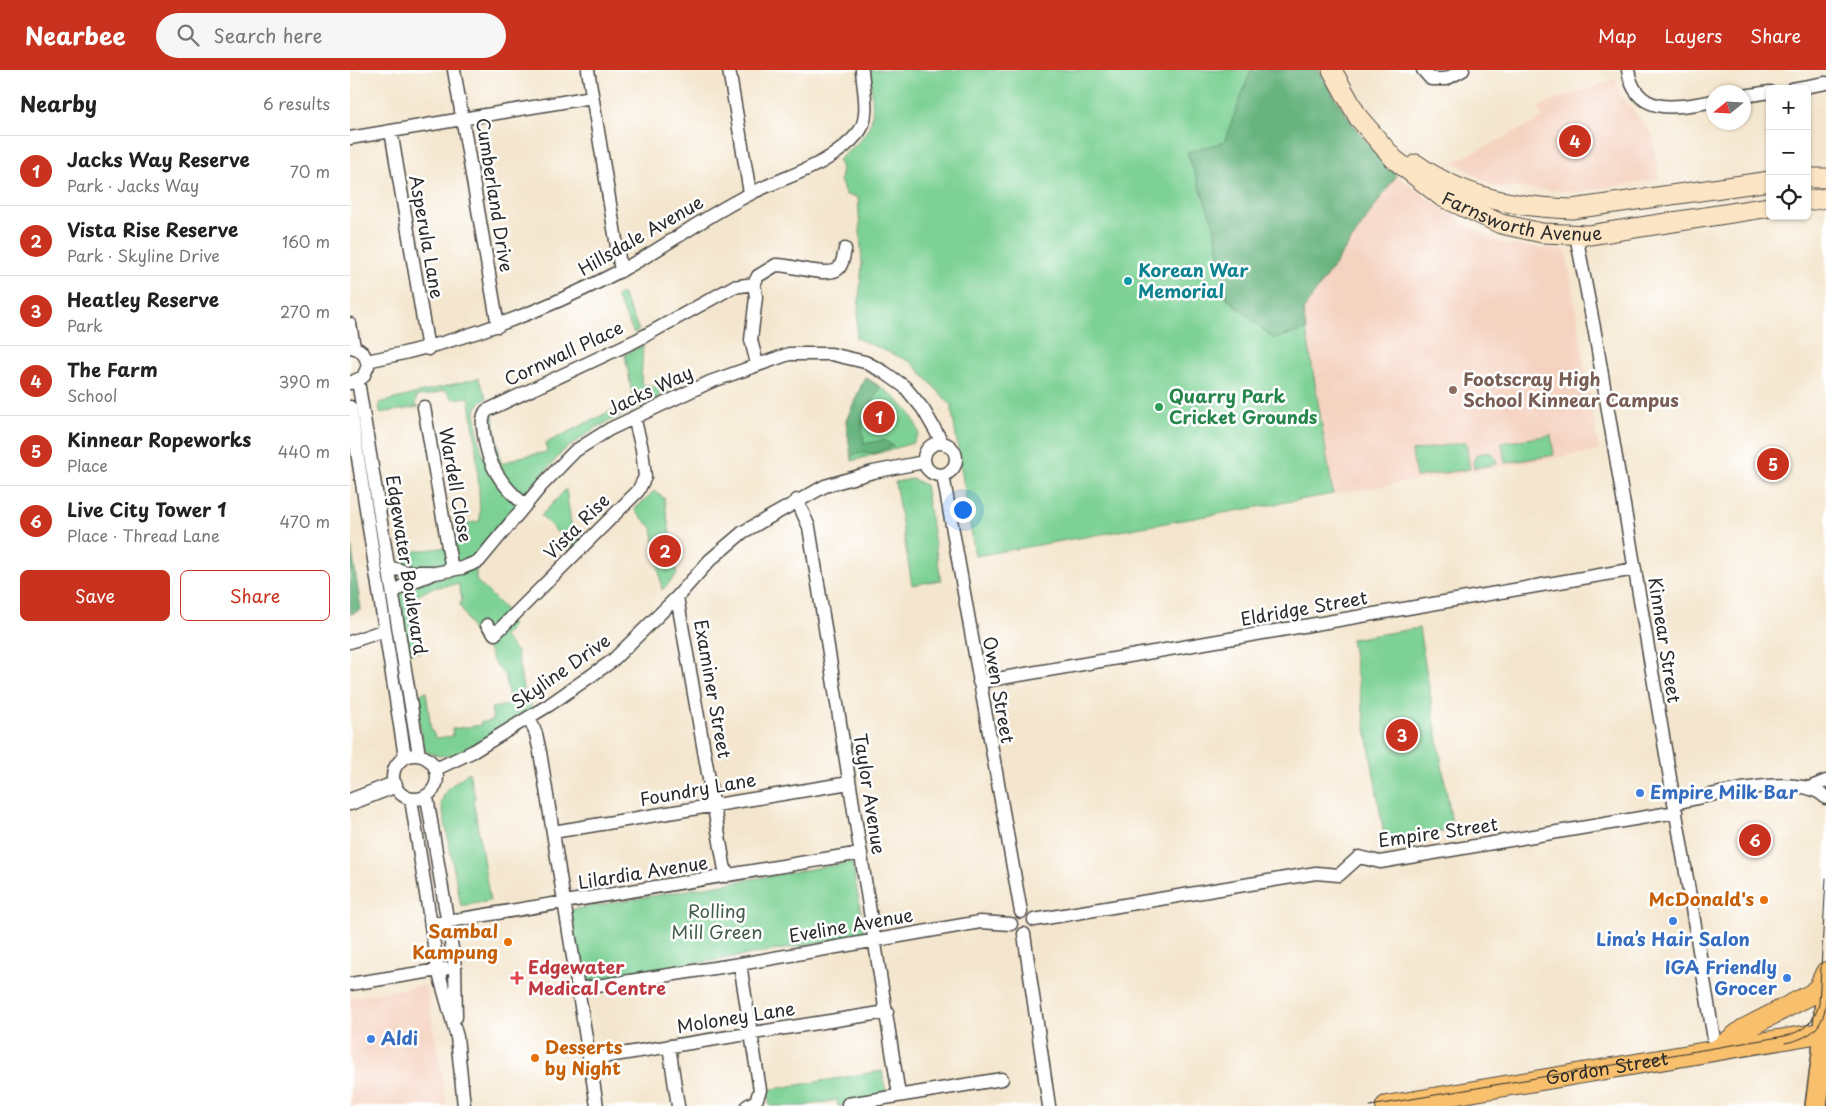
<!DOCTYPE html>
<html lang="en">
<head>
<meta charset="utf-8">
<style>
  :root { --surface:#fff; --page:#f6f6f6; --text:#222; --muted:#767676; --line:#e0e0e0; --accent:#c8321e }
  body { margin:0; font-family:"Playpen Sans",sans-serif; background:var(--page); color:var(--text) }
  .controls { position:absolute; right:15px; top:15px; display:grid; overflow:hidden; border-radius:8px; box-shadow:0 1px 4px #0004 }
  .controls button { width:45px; height:45px; display:grid; place-items:center; padding:0; border:0; border-bottom:1px solid var(--line); background:var(--surface); color:var(--text); font:25px sans-serif }
  .compass { position:absolute; left:1356px; top:15px; width:45px; height:45px; border-radius:50%; background:var(--surface); box-shadow:0 1px 4px #0004; rotate:252deg }
  .you { position:absolute; left:612px; top:439px; width:18px; height:18px; margin:-12px; border:4px solid #fff; border-radius:50%; background:#1a73e8; box-shadow:0 0 0 8px #1a73e833 }
  .badge { display:grid; place-items:center; width:32px; height:32px; border-radius:50%; background:var(--accent); color:#fff; font-size:16px; font-weight:700 }
  .pin { position:absolute; translate:-50% -50%; border:2px solid #fff; box-shadow:0 1px 5px #0006 }
  .list { margin:0; padding:0; list-style:none }
  h2 { display:flex; justify-content:space-between; align-items:center; height:65px; margin:0; padding:0 20px; font-size:21px }
  h2 small { font-size:16px; font-weight:400; color:var(--muted) }
  .list li { display:grid; grid-template-columns:32px 1fr auto; gap:15px; align-items:center; box-sizing:border-box; height:70px; padding:0 20px; border-top:1px solid var(--line) }
  .list b { display:block; font-size:19px; white-space:nowrap }
  .list p { margin:0; font-size:16px; white-space:nowrap; color:var(--muted) }
  .list em { font-size:16px; font-style:normal; color:var(--muted) }
  .actions { display:flex; gap:10px; padding:15px 20px }
  .actions a { flex:1; padding:11px 0; border:1px solid var(--accent); border-radius:8px; text-align:center; font-size:18px; color:var(--accent) }
  .actions .main { background:var(--accent); color:#fff }
  .icon { flex:none; width:28px; height:28px; fill:none; stroke:currentColor; stroke-width:2; stroke-linecap:round; stroke-linejoin:round }
  .map { position:relative; flex:none; width:1476px; height:1036px; overflow:hidden }
  header { display:flex; align-items:center; gap:30px; box-sizing:border-box; height:70px; padding:0 25px; background:var(--accent); color:#fff }
  header strong { font-size:24px }
  nav { display:flex; gap:28px; margin-inline-start:auto; font-size:18px }
  .search { width:350px; height:45px; background:var(--page); display:flex; align-items:center; gap:12px; box-sizing:border-box; padding:0 18px; border-radius:28px; color:var(--muted); font-size:19px }
  main { display:flex }
  aside { flex:1; background:var(--surface) }
  .map>svg:first-child { display:block }
</style>
</head>
<body>
<header>
<strong>Nearbee</strong>
<div class="search"><svg class="icon" aria-label="search" viewBox="0 0 24 24"><circle cx="10" cy="10" r="6"/><path d="M15 15l6 6"/></svg>Search here</div>
<nav><a>Map</a><a>Layers</a><a>Share</a></nav>
</header>
<main>
<aside>
<h2>Nearby<small>6 results</small></h2>
<ul class="list">
<li><span class="badge">1</span><div><b>Jacks Way Reserve</b><p>Park · Jacks Way</p></div><em>70 m</em></li>
<li><span class="badge">2</span><div><b>Vista Rise Reserve</b><p>Park · Skyline Drive</p></div><em>160 m</em></li>
<li><span class="badge">3</span><div><b>Heatley Reserve</b><p>Park</p></div><em>270 m</em></li>
<li><span class="badge">4</span><div><b>The Farm</b><p>School</p></div><em>390 m</em></li>
<li><span class="badge">5</span><div><b>Kinnear Ropeworks</b><p>Place</p></div><em>440 m</em></li>
<li><span class="badge">6</span><div><b>Live City Tower 1</b><p>Place · Thread Lane</p></div><em>470 m</em></li>
</ul>
<div class="actions"><a class="main">Save</a><a>Share</a></div>
</aside>
<div class="map">
<svg width="1476" height="1036" viewBox="0 0 1476 1036">
  <rect width="100%" height="100%" fill="#fff"/>
  <filter id="ink" filterUnits="userSpaceOnUse"><feTurbulence type="fractalNoise" baseFrequency=".02" numOctaves="2"/><feDisplacementMap in="SourceGraphic" scale="10" xChannelSelector="R" yChannelSelector="G"/><feConvolveMatrix kernelMatrix="1 2 1 2 8 2 1 2 1" color-interpolation-filters="sRGB"/></filter>
  <filter id="wash" filterUnits="userSpaceOnUse"><feTurbulence type="fractalNoise" baseFrequency=".0096" numOctaves="4" result="noise"/><feDisplacementMap in="SourceGraphic" scale="20" xChannelSelector="R" yChannelSelector="G"/><feGaussianBlur stdDeviation="1.12" result="paint"/><feColorMatrix in="noise" values="0 0 0 0 0 0 0 0 0 0 0 0 0 0 0 0 0 1.4 0 .05"/><feComposite in="paint" operator="in"/></filter>
  <g filter="url(#wash)">
    <rect width="100%" height="100%" fill="#f4e6ce"/>
    <!-- built -->
    <path fill="#f5d3c1" d="M1266,9L1269,23L1302,63L1309,109L1231,122L1142,116L1104,92L1193,48L1188,38L1209,28Z
      M1046,106L1119,157L1153,174L1216,180L1249,381L983,424L953,240Z
      M76,915L97,1036H0V927Z"/>
    <!-- green -->
    <path fill="#7dd194" stroke="#547e60" d="M520,0H969C990,40 1016,73 1046,106L953,240L983,424L625,486L601,335L561,292L506,268L512,193L508,127L496,125L490,110L492,98L488,90C530,56 523,51 520,0Z
      M272,223L289,260L284,263L266,227Z
      M293,275L291,314L309,318L310,327L247,357L213,381L174,426C170,424 166,422 163,420C149,407 132,360 143,344L151,394L170,387L197,382L196,373L283,330L275,284Z
      M515,307C537,321 562,336 569,363L563,373L502,391L496,351Z
      M128,308L137,328L130,332L125,340C131,388 133,402 169,436L126,487C105,499 78,499 55,497L52,483L105,476V471L117,469L115,454L130,451C129,409 126,367 119,327L103,329L95,320L80,325L67,326L65,335L69,337L30,343L29,333Z
      M1201,365L1204,385L1155,393L1152,373Z
      M1116,372L1120,399L1066,407L1062,381Z
      M1137,382L1144,385L1147,394L1124,398L1123,392L1126,385Z
      M563,409L575,415L591,510L562,515L545,412Z
      M216,419L222,460L232,470L223,478L191,446Z
      M304,421L314,428L327,504L312,520L302,458L284,440Z
      M126,498V510L155,539L162,557L153,566L167,582L173,619L183,640L107,685L90,686L79,683L74,679L65,627L76,621L81,659L86,668L103,666L102,659L131,655L130,653L143,650L141,638L160,635L155,606L144,593L137,577L131,578L110,535L112,529L108,514L82,518L61,529L71,582L60,583L57,578L48,527L60,516Z
      M1069,558L1103,760L1035,771L1001,569Z
      M119,702L125,728L123,729L140,831L111,836L91,732L97,719Z
      M502,792L515,865L233,913L220,840Z
      M532,1001L536,1022L502,1036H488L487,1030L453,1036H420L417,1020Z"/>
    <!-- forest -->
    <path fill="#66b37e" stroke="#486f54" d="M901,0H969C990,40 1016,73 1046,106L953,240L956,260L924,269L877,228L864,156L837,82L874,72Z
      M515,307L530,317L512,354L514,374L534,370L543,376L522,384L515,382L501,386L496,351Z
      M0,468L11,539L0,545Z"/>
  </g>
  <g filter="url(#ink)">
    <g fill="none" stroke-linecap="round" stroke-linejoin="round">
      <defs>
        <path id="minor" d="M104,0L148,256
          M238,0L271,201
          M379,0L400,123
          M1073,0L1081,9H1096L1113,0
          M1278,0C1286,48 1328,37 1364,31
          M1442,19L1476,13
          M1394,26L1420,22
          M41,61L78,279
          M0,68L242,27
          M1226,165L1245,263L1366,981
          M0,254L4,277
          M0,277C11,278 16,285 18,296L13,307L0,313
          M17,291C106,274 190,243 270,201C314,178 355,146 400,124C437,105 481,96 508,63C521,48 513,18 512,0
          M407,294L401,270L406,227L404,214L408,206L426,195C440,194 479,209 489,198C493,193 494,185 495,179
          M8,311L69,685
          M0,337L55,687
          M74,337L102,500
          M574 389a16 16 0 1 1 32 0a16 16 0 1 1-32 0Z
          M593,405L671,842
          M447,430L459,457L549,1025
          M175,435C151,415 138,395 134,365C133,356 131,349 136,341L287,270L383,217L404,214
          M38,497L58,502H80
          M43,523L54,515L85,503L112,498L129,491L192,415L225,381L260,359L360,312L439,284H481L515,292L534,302L555,317L573,339L592,372
          M327,527L376,806
          M137,555L145,564L288,421L295,407L292,379L284,347
          M0,572L35,560
          M629,612L1285,499
          M179,647L186,664L190,682L247,1036
          M43 707a22 22 0 1 1 44 0a22 22 0 1 1-44 0Z
          M86,699L124,681L199,635L262,591L327,527L360,490L393,462L475,416L523,402L574,392
          M1459,718L1476,711
          M77,727L105,897L106,947
          M61,729L88,900L107,967L114,1036
          M1324,733C1359,726 1449,700 1476,728
          M203,762L499,713
          M684,850L966,803L989,805L1009,787L1030,792L1326,742
          M81,854L511,783
          M674,864L699,1036
          M390,894L410,1020L406,1031L397,1036
          M0,914L95,899
          M228,919L390,894L630,852L661,854
          M319,976L328,1036
          M239,989L537,942
          M498,1034L652,1009"/>
        <path id="tertiary" d="M0,732L44,715"/>
        <g id="secondary">
          <path id="s1" d="M982,0L1008,47L1044,89L1092,127L1151,154L1192,163L1239,165L1420,137"/>
          <path d="M1066,94C1114,128 1165,137 1222,139L1420,111"/>
          <path d="M1457,108H1476"/>
          <path d="M1457,131L1476,128"/>
        </g>
        <g id="primary">
          <path d="M1367,980L1394,959L1462,924L1469,917L1476,902"/>
          <path id="s2" d="M1036,1036L1476,962"/>
        </g>
        <path id="trunk" d="M1466,1036L1473,983L1476,922"/>
      </defs>
      <!-- minor casing -->
      <use href="#minor" stroke="#494743" stroke-width="15"/>
      <!-- tertiary casing -->
      <use href="#tertiary" stroke="#494743" stroke-width="19"/>
      <!-- secondary casing -->
      <use href="#secondary" stroke="#494743" stroke-width="21"/>
      <!-- primary casing -->
      <use href="#primary" stroke="#494743" stroke-width="22"/>
      <!-- trunk casing -->
      <use href="#trunk" stroke="#494743" stroke-width="24"/>
      <!-- minor -->
      <use href="#minor" stroke="#fff" stroke-width="12"/>
      <!-- tertiary -->
      <use href="#tertiary" stroke="#fff" stroke-width="16"/>
      <!-- secondary -->
      <use href="#secondary" stroke="#fce5c4" stroke-width="19"/>
      <!-- primary -->
      <use href="#primary" stroke="#f8bf6c" stroke-width="20"/>
      <!-- trunk -->
      <use href="#trunk" stroke="#f8bf6c" stroke-width="21"/>
      <!-- tram -->
      <path stroke="#2b2b2b" stroke-width="1" d="M1435,973C1461,968 1475,957 1476,929
        M1020,1036L1435,966C1452,962 1465,952 1469,934L1476,808"/>
    </g>
  </g>
  <!-- markers -->
  <circle fill="#0f9aa8" stroke="#fff" stroke-width="2" cx="778" cy="211" r="5"/>
  <circle fill="#8d6e63" stroke="#fff" stroke-width="2" cx="1103" cy="320" r="5"/>
  <circle fill="#2e9e5b" stroke="#fff" stroke-width="2" cx="809" cy="337" r="5"/>
  <g fill="#3f7fe0" stroke="#fff" stroke-width="2">
    <circle cx="1290" cy="723" r="5"/>
    <circle cx="1323" cy="851" r="5"/>
    <circle cx="1437" cy="908" r="5"/>
    <circle cx="21" cy="969" r="5"/>
  </g>
  <g fill="#e8710a" stroke="#fff" stroke-width="2">
    <circle cx="1414" cy="830" r="5"/>
    <circle cx="158" cy="872" r="5"/>
    <circle cx="185" cy="988" r="5"/>
  </g>
  <path fill="#e0444e" stroke="#fff" stroke-width="2" d="M164.5 900.5h5v5h5v5h-5v5h-5v-5h-5v-5h5z"/>
  <g text-anchor="middle" stroke-width="5" stroke-linejoin="round" paint-order="stroke">
    <!-- street labels -->
    <g font-size="18" fill="#2b2b2b" stroke="#fff">
      <text transform="translate(144 125) rotate(81)" y="6">Cumberland Drive</text>
      <text dy="6" stroke="none"><textPath href="#s1" startOffset="254">Farnsworth Avenue</textPath></text>
      <text transform="translate(291 166) rotate(-30)" y="6">Hillsdale Avenue</text>
      <text transform="translate(76 167) rotate(80)" y="6">Asperula Lane</text>
      <text transform="translate(214 284) rotate(-25)" y="6">Cornwall Place</text>
      <text transform="translate(300 321) rotate(-25)" y="6">Jacks Way</text>
      <text transform="translate(105 415) rotate(80)" y="6">Wardell Close</text>
      <text transform="translate(227 457) rotate(-45)" y="6">Vista Rise</text>
      <text transform="translate(56 495) rotate(81)" y="6">Edgewater Boulevard</text>
      <text transform="translate(954 539) rotate(-10)" y="6">Eldridge Street</text>
      <text transform="translate(1314 570) rotate(81)" y="6">Kinnear Street</text>
      <text transform="translate(211 602) rotate(-35)" y="6">Skyline Drive</text>
      <text transform="translate(362 619) rotate(80)" y="6">Examiner Street</text>
      <text transform="translate(648 620) rotate(80)" y="6">Owen Street</text>
      <text transform="translate(348 720) rotate(-10)" y="6">Foundry Lane</text>
      <text transform="translate(519 724) rotate(81)" y="6">Taylor Avenue</text>
      <text transform="translate(1088 763) rotate(-8)" y="6">Empire Street</text>
      <text transform="translate(293 803) rotate(-9)" y="6">Lilardia Avenue</text>
      <text transform="translate(501 856) rotate(-10)" y="6">Eveline Avenue</text>
      <text transform="translate(386 948) rotate(-9)" y="6">Moloney Lane</text>
      <text dy="6" stroke="none"><textPath href="#s2" startOffset="224">Gordon Street</textPath></text>
    </g>
    <!-- culture labels -->
    <g font-size="18" font-weight="bold" fill="#0d838f" stroke="#fff" text-anchor="start">
      <text x="788" y="207">Korean War<tspan x="788" dy="21">Memorial</tspan></text>
    </g>
    <!-- education labels -->
    <g font-size="18" font-weight="bold" fill="#785e54" stroke="#fff" text-anchor="start">
      <text x="1113" y="316">Footscray High<tspan x="1113" dy="21">School Kinnear Campus</tspan></text>
    </g>
    <!-- leisure labels -->
    <g font-size="18" font-weight="bold" fill="#27864d" stroke="#fff" text-anchor="start">
      <text x="819" y="333">Quarry Park<tspan x="819" dy="21">Cricket Grounds</tspan></text>
    </g>
    <!-- shop labels -->
    <g font-size="18" font-weight="bold" fill="#366cbe" stroke="#fff" text-anchor="start">
      <text x="1300" y="729">Empire Milk Bar</text>
      <text x="1323" y="876" text-anchor="middle">Lina’s Hair Salon</text>
      <text x="1427" y="904" text-anchor="end">IGA Friendly<tspan x="1427" dy="21">Grocer</tspan></text>
      <text x="31" y="975">Aldi</text>
    </g>
    <!-- food labels -->
    <g font-size="18" font-weight="bold" fill="#c56008" stroke="#fff" text-anchor="end">
      <text x="1404" y="836">McDonald's</text>
      <text x="148" y="868">Sambal<tspan x="148" dy="21">Kampung</tspan></text>
      <text x="195" y="984" text-anchor="start">Desserts<tspan x="195" dy="21">by Night</tspan></text>
    </g>
    <!-- park labels -->
    <g font-size="18" fill="#445d4a" stroke="#fff">
      <text x="367" y="848">Rolling<tspan x="367" dy="21">Mill Green</tspan></text>
    </g>
    <!-- health labels -->
    <g font-size="18" font-weight="bold" fill="#be3a42" stroke="#fff" text-anchor="start">
      <text x="178" y="904">Edgewater<tspan x="178" dy="21">Medical Centre</tspan></text>
    </g>
  </g>
</svg>
<div class="controls">
<button>+</button>
<button>−</button>
<button><svg class="icon" aria-label="locate" viewBox="0 0 24 24"><circle cx="12" cy="12" r="6"/><path d="M12 2v4M12 18v4M2 12h4M18 12h4"/></svg></button>
</div>
<svg class="compass" viewBox="-18 -18 36 36"><path d="M0-13l5 13h-10z" fill="#e53935"/><path d="M0 13l5-13h-10z" fill="#767676"/></svg>
<div class="you"></div>
<div class="pin badge" style="left:529px;top:347px">1</div>
<div class="pin badge" style="left:315px;top:481px">2</div>
<div class="pin badge" style="left:1052px;top:665px">3</div>
<div class="pin badge" style="left:1225px;top:71px">4</div>
<div class="pin badge" style="left:1423px;top:394px">5</div>
<div class="pin badge" style="left:1405px;top:770px">6</div>
</div>
</main>
</body>
</html>
